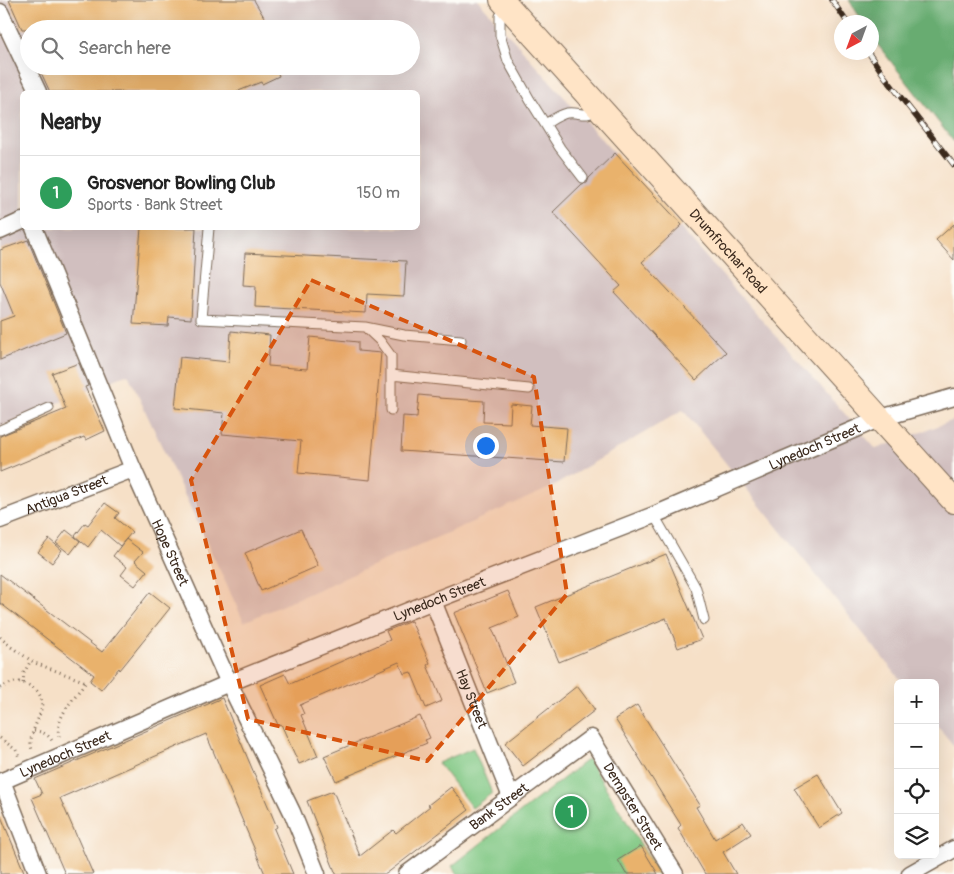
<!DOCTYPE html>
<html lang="en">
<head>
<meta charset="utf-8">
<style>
  :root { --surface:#fff; --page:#f2f2f2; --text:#222; --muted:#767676; --line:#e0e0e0; --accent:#c8321e }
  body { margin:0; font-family:Pangolin,sans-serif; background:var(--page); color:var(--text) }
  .controls { position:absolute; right:15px; bottom:15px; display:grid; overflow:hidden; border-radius:8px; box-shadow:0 5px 20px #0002 }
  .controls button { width:45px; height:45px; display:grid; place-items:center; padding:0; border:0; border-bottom:1px solid var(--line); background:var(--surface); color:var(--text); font:25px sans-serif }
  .compass { position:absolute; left:834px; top:15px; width:45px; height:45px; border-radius:50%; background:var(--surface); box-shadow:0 5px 20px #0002; rotate:221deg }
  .you { position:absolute; left:485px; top:445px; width:18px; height:18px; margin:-12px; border:4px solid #fff; border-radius:50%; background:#1a73e8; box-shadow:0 0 0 8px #1a73e833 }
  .badge { display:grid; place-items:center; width:32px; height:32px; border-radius:50%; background:var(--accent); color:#fff; font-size:16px; font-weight:700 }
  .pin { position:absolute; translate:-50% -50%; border:2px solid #fff; box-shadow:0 1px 5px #0006 }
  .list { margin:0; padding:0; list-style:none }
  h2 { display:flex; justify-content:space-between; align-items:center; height:65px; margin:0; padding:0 20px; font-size:21px }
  h2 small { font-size:16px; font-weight:400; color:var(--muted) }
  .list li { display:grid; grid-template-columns:32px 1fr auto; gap:15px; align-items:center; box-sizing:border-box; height:75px; padding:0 20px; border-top:1px solid var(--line) }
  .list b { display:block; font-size:19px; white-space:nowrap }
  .list p { margin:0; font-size:16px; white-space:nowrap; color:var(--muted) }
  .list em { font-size:16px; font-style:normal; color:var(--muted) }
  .icon { flex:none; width:28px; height:28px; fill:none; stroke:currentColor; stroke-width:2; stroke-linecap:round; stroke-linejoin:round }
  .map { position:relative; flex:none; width:954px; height:874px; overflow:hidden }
  .search { position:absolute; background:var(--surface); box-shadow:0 5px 20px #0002; left:20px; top:20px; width:400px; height:55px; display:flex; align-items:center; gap:12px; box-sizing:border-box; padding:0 18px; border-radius:28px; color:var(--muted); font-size:19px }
  .panel { position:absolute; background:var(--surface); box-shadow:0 5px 20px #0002; left:20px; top:90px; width:400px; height:140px; border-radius:8px }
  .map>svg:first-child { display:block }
</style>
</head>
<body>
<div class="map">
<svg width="954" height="874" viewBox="0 0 954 874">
  <rect width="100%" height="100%" fill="#fdfcf7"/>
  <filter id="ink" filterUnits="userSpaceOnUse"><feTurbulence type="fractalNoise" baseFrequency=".02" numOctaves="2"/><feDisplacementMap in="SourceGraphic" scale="10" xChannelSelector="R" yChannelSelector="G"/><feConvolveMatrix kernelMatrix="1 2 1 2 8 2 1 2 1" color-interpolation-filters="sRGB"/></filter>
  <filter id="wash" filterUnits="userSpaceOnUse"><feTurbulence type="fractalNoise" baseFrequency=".0096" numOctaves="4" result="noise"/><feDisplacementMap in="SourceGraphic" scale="20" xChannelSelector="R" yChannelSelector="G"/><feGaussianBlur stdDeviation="1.12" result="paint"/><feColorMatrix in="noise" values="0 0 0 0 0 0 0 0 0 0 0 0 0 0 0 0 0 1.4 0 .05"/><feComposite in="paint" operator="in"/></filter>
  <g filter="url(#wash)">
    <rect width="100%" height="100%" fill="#f6e0c7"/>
    <!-- industrial -->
    <path fill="#d1bfbf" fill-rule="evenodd" d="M0,0H478L876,449L954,420V746L935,723V683H903L683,410L552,487L244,622L128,374L0,427ZM29,29H411V66H29ZM22,92H418V228H22Z"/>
    <!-- green -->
    <path fill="#80c783" stroke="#5e7850" d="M473,748L492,793L472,808L438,763Z
      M588,759L659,874H457L452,866Z"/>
    <!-- forest -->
    <path fill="#68ac71" stroke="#526b48" d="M849,0H954V142L874,40L872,36V22H863Z"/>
    <g id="blocks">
      <!-- building -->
      <path fill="#e9b26c" d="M9,0H254L271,29H22Z
        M38,66H275L279,76L262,84L261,82L236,92H50Z
        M615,153L682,225L642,262L726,352L696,380L614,292L621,286L553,212L582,184L587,183L589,178Z
        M954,224V260L936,240Z
        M141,228H196L191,319L169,317L168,326L133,324Z
        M28,240L66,333L0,360V321L14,316L0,282V250Z
        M245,253L406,261L404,296L367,294L366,313L255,307L256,286L243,285Z
        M231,331L270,335L268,366L307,369L310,337L358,342V351L381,353L370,480L298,473L301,441L222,434L224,413L175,408L180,357L229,362Z
        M79,363L88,386L85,387L105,431L86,440L84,437L0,472V436L66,409L52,373Z
        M419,395L439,397V398L484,401L483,422L510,423L511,404L532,406L530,425L567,428L564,462L401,451L403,416L417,417Z
        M105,503L119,513L115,518L132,532L120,546L101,530L88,547L75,536L85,523L88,525Z
        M301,529L318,566L261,591L245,553Z
        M66,530L80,541L70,554L56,543Z
        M49,539L62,550L52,563L38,552Z
        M126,539L143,552L135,561L147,571L135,586L121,575L127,567L113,556Z
        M666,554L702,639L678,648L666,618L559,662L536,607Z
        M0,574L102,652L150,592L170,608L120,670L119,668L101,690L90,681L94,675L0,603Z
        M508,591L519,617L492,628L514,682L487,693L454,613Z
        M411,621L430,663L427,665L442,701L426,708L411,672L404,674L399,662L300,705L304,714L301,715L318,756L299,764L281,724L278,725L260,685L285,674L290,684L390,640L386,631Z
        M577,686L595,710L523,766L505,743Z
        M222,698L277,827L274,829L293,874H265L206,734L60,798L93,874H65L32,798L42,794L35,779Z
        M637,705L700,805L696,807L715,839L743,822L751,834L723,852L736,874H705L678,828L681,825L615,719Z
        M420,716L430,738L425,740L427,743L336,781L324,756Z
        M818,774L842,813L819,828L794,788Z
        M451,787L469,810L386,874H336L307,801L333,791L360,856L393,830L396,833L430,806L428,805Z
        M0,814L25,874H0Z
        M641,846L658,874H626L618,860Z"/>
    </g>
  </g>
  <g filter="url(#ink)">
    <use href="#blocks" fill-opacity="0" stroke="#7c6a59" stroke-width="1"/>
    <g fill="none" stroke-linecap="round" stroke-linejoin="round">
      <defs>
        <path id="lane" d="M507,6L500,16V35L508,61L530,100L560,148L583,178
          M545,124C552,120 559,115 567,113C580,111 584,119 598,109
          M209,228L201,319L365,327L380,341L391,356V410
          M365,327L404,335L461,340
          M391,375L529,389
          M0,430L49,408
          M654,515L696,588L704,620"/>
        <g id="street">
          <path d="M0,12L38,92"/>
          <path id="s1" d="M34,228L133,469L229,683L292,812L317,874"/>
          <path d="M0,231L22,221"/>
          <path id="s2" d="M0,520L133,469"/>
          <path id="s3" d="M433,601L511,797"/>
          <path d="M2,781L38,874"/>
          <path id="s4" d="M0,782L229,683L433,601L654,515L881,418L954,397"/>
          <path id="s5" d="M407,874L591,738L675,874"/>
          <path d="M910,874L954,849"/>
        </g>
        <g id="secondary">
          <path id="s6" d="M502,0L954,501"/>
        </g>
      </defs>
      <!-- lane casing -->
      <use href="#lane" stroke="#7c6a59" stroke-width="11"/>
      <!-- street casing -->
      <use href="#street" stroke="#7c6a59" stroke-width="19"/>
      <!-- secondary casing -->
      <use href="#secondary" stroke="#7c6a59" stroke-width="26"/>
      <!-- path -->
      <path stroke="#7c6a59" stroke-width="3" stroke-dasharray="1 4" stroke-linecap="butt" d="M0,637L11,647L35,663L86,682C75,697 52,720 60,739
        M23,683L24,673L31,660
        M0,688C5,686 10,683 15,682C22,681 32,686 37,691C53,710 23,731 33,752
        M34,731C42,731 48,734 53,742
        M0,738L16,750L19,757"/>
      <!-- lane -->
      <use href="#lane" stroke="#fff" stroke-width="9"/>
      <!-- street -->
      <use href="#street" stroke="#fff" stroke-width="16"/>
      <!-- secondary -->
      <use href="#secondary" stroke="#ffe4c6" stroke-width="24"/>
      <defs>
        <path id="rail" d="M832,0L847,22
          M868,52L885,77L954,165"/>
      </defs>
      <!-- rail casing -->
      <use href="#rail" stroke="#3b2a1e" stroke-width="5.5"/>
      <!-- rail -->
      <use href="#rail" stroke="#fdfcf7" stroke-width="4" stroke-dasharray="11" stroke-linecap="butt"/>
    </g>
  </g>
  <!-- marked area -->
  <path fill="#d7540e" fill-opacity="0.2" stroke="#d7540e" stroke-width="4" stroke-dasharray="10 6" stroke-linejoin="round" d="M311,280L534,377L567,594L427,761L248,719L191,480Z"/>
  <g text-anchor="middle" stroke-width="4.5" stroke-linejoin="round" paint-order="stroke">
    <!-- street labels -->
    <g font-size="14" fill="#3b2a1e" stroke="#fdfcf7">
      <text dy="5" stroke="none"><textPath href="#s6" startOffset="338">Drumfrochar Road</textPath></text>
      <text dy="5" stroke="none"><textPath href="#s4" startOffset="881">Lynedoch Street</textPath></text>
      <text dy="5" stroke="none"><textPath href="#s2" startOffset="71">Antigua Street</textPath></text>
      <text dy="5" stroke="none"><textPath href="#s1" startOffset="352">Hope Street</textPath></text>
      <text dy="5" stroke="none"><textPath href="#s4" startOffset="476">Lynedoch Street</textPath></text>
      <text dy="5" stroke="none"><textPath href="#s3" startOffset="105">Hay Street</textPath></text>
      <text dy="5" stroke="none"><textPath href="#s4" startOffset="71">Lynedoch Street</textPath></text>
      <text dy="5" stroke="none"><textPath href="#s5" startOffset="114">Bank Street</textPath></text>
      <text dy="5" stroke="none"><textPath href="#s5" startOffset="309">Dempster Street</textPath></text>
    </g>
  </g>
</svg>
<div class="controls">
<button>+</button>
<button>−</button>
<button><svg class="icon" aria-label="locate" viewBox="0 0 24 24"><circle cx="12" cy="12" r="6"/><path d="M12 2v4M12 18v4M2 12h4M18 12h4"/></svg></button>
<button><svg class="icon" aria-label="layers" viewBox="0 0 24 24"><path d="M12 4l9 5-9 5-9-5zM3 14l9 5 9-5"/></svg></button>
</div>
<svg class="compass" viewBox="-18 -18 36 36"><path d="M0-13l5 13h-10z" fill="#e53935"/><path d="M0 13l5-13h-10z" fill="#767676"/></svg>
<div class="you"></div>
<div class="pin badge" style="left:571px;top:812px;background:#2e9e5b">1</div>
<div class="search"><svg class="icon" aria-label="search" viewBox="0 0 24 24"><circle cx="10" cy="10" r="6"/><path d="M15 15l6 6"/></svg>Search here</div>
<section class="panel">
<h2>Nearby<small></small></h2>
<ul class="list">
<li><span class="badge" style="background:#2e9e5b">1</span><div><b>Grosvenor Bowling Club</b><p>Sports · Bank Street</p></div><em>150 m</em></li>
</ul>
</section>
</div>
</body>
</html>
